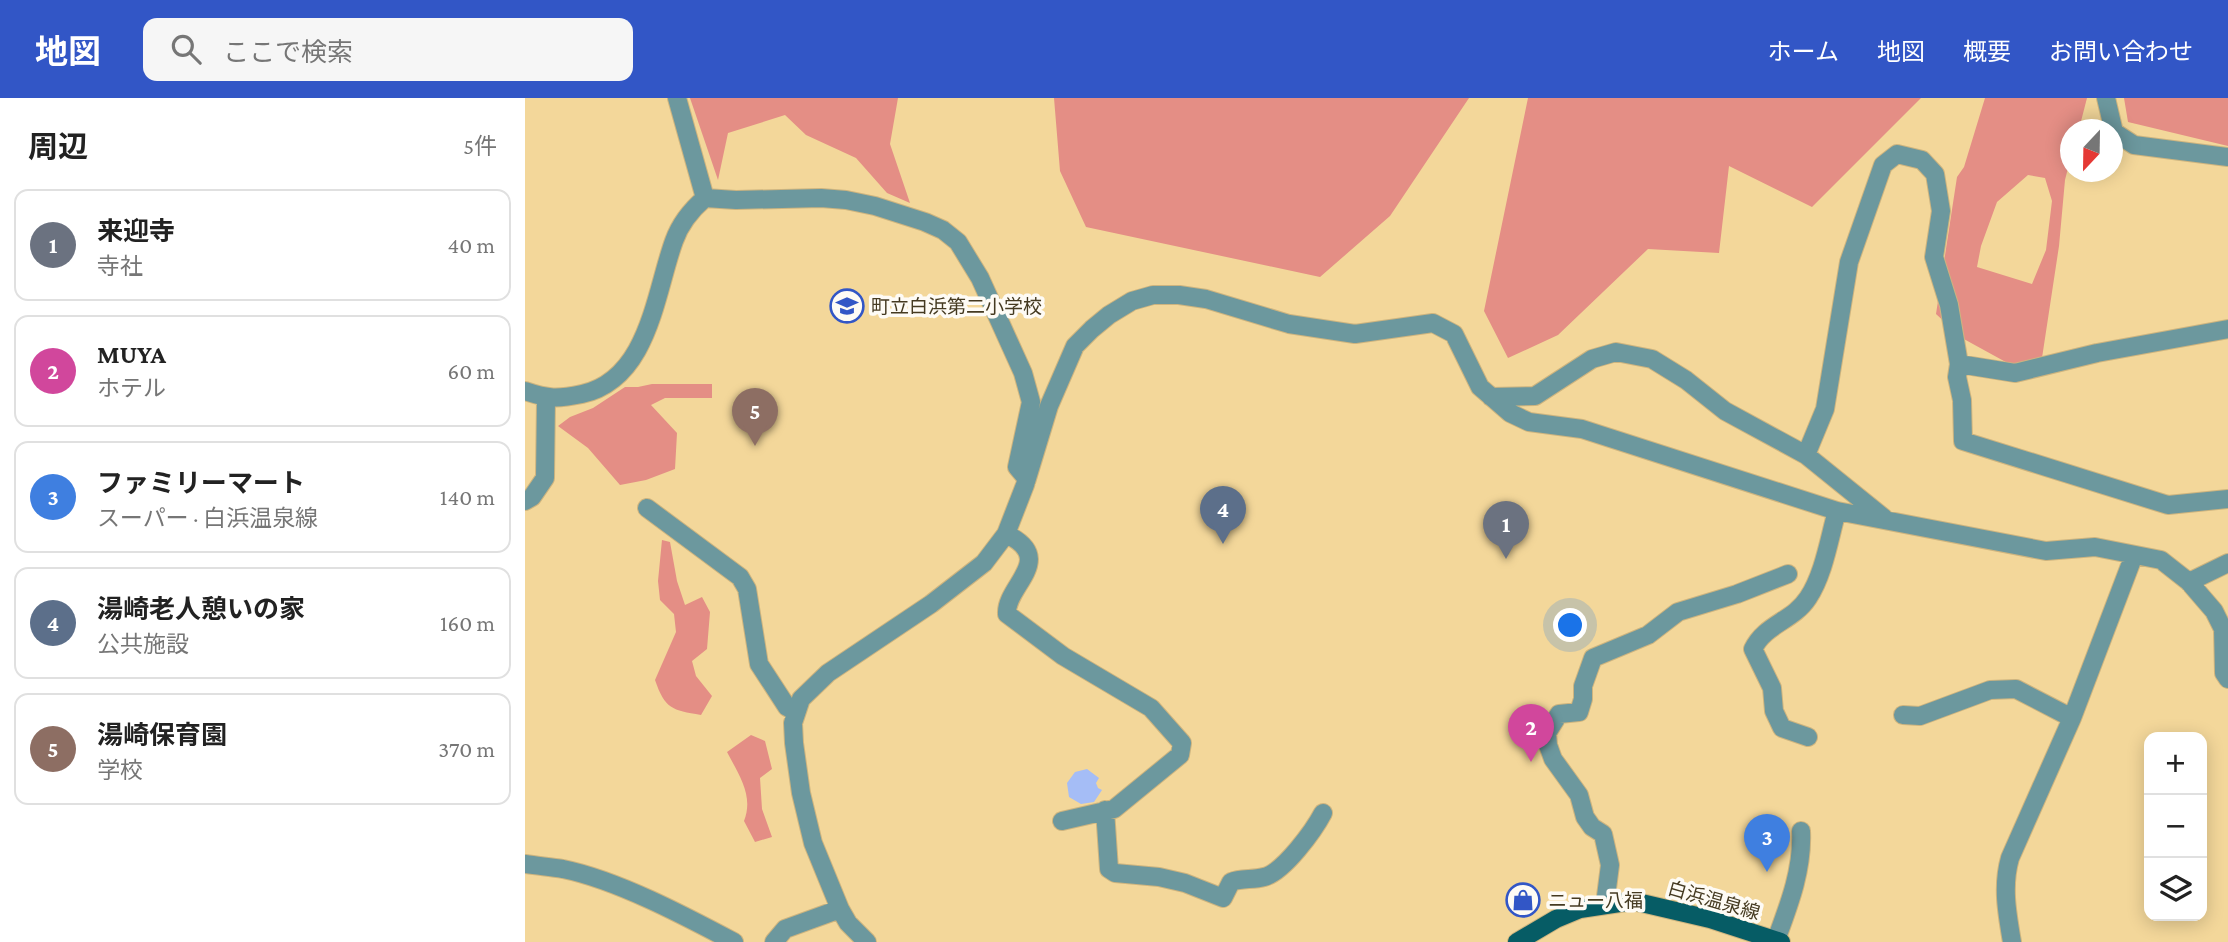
<!DOCTYPE html>
<html lang="ja">
<head>
<meta charset="utf-8">
<style>
  :root { --surface:#fff; --page:#f6f6f6; --text:#222; --muted:#767676; --line:#e0e0e0; --accent:#3256c6 }
  body { margin:0; font-family:"Crimson Pro","Noto Sans JP",serif; background:var(--page); color:var(--text) }
  .controls { position:absolute; right:21px; bottom:21px; display:grid; overflow:hidden; border-radius:14px; box-shadow:0 4px 18px #0003 }
  .controls button { width:63px; height:63px; display:grid; place-items:center; padding:0; border:0; border-bottom:2px solid var(--line); background:var(--surface); color:var(--text); font:35px sans-serif }
  .compass { position:absolute; left:1535px; top:21px; width:63px; height:63px; border-radius:50%; background:var(--surface); box-shadow:0 4px 18px #0003; rotate:202deg }
  .you { position:absolute; left:1046px; top:528px; width:24px; height:24px; margin:-18px; border:5px solid #fff; border-radius:50%; background:#1a73e8; box-shadow:0 0 0 10px #1a73e833 }
  .badge { display:grid; place-items:center; width:46px; height:46px; border-radius:50%; background:var(--accent); color:#fff; font-size:23px; font-weight:700 }
  .pin { position:absolute; translate:-50% -58px; filter:drop-shadow(0 2px 4px #0008) }
  .pin::after { content:''; position:absolute; top:37px; width:24px; height:21px; background:inherit; clip-path:polygon(0 0,100% 0,50% 100%) }
  .list { margin:0; padding:0; list-style:none }
  h2 { display:flex; justify-content:space-between; align-items:center; height:91px; margin:0; padding:0 28px; font-size:30px }
  h2 small { font-size:23px; font-weight:400; color:var(--muted) }
  .list li { display:grid; grid-template-columns:46px 1fr auto; gap:21px; align-items:center; box-sizing:border-box; height:112px; margin:0 14px 14px; padding:0 14px; border:2px solid var(--line); border-radius:14px }
  .list b { display:block; font-size:26px; white-space:nowrap }
  .list p { margin:0; font-size:23px; white-space:nowrap; color:var(--muted) }
  .list em { font-size:23px; font-style:normal; color:var(--muted) }
  .icon { flex:none; width:38px; height:38px; fill:none; stroke:currentColor; stroke-width:2; stroke-linecap:round; stroke-linejoin:round }
  .map { position:relative; flex:none; width:1703px; height:844px; overflow:hidden }
  header { display:flex; align-items:center; gap:42px; box-sizing:border-box; height:98px; padding:0 35px; background:var(--accent); color:#fff }
  header strong { font-size:33px }
  nav { display:flex; gap:38px; margin-inline-start:auto; font-size:24px }
  .search { width:490px; height:63px; background:var(--page); display:flex; align-items:center; gap:18px; box-sizing:border-box; padding:0 24px; border-radius:14px; color:var(--muted); font-size:26px }
  main { display:flex }
  aside { flex:1; background:var(--surface) }
  .map>svg:first-child { display:block }
</style>
</head>
<body>
<header>
<strong>地図</strong>
<div class="search"><svg class="icon" aria-label="search" viewBox="0 0 24 24"><circle cx="10" cy="10" r="6"/><path d="M15 15l6 6"/></svg>ここで検索</div>
<nav><a>ホーム</a><a>地図</a><a>概要</a><a>お問い合わせ</a></nav>
</header>
<main>
<aside>
<h2>周辺<small>5件</small></h2>
<ul class="list">
<li><span class="badge" style="background:#6b7280">1</span><div><b>来迎寺</b><p>寺社</p></div><em>40 m</em></li>
<li><span class="badge" style="background:#d1479c">2</span><div><b>MUYA</b><p>ホテル</p></div><em>60 m</em></li>
<li><span class="badge" style="background:#3f7fe0">3</span><div><b>ファミリーマート</b><p>スーパー · 白浜温泉線</p></div><em>140 m</em></li>
<li><span class="badge" style="background:#5c6f8a">4</span><div><b>湯崎老人憩いの家</b><p>公共施設</p></div><em>160 m</em></li>
<li><span class="badge" style="background:#8d6e63">5</span><div><b>湯崎保育園</b><p>学校</p></div><em>370 m</em></li>
</ul>
</aside>
<div class="map">
<svg width="1703" height="844" viewBox="0 0 1703 844">
  <rect width="100%" height="100%" fill="#f3d79a"/>
  <!-- forest -->
  <path fill="#e48e85" fill-rule="evenodd" d="M165,0H373L365,46L385,105L362,95L331,60L281,37L260,17L203,35L193,82Z
    M529,0H944L865,118L795,179L561,129L535,73Z
    M1003,0H1396L1287,109L1204,68L1194,155L1123,151L1033,237L983,260L959,213Z
    M1460,0H1562L1554,31L1546,32L1545,62L1540,82L1534,148L1517,260L1488,268L1437,240L1411,216L1432,79L1439,69ZM1503,77L1520,80L1527,103L1521,152L1507,186L1452,169L1456,148L1472,104Z
    M1599,0H1703V48L1603,24Z
    M127,286H187V300H140L126,307L152,335L150,371L121,382L95,387L63,350L33,328L45,319L68,310L100,289H113Z
    M137,442L145,444L152,483L160,507L177,499L185,514L182,551L167,563L171,578L187,598L176,617C147,612 140,611 130,582L151,534L149,516L135,502L133,483Z
    M226,637L240,643L247,671L235,680L237,711L247,739L230,744L219,723C229,698 214,677 202,654Z"/>
  <!-- water -->
  <path fill="#a5bdf6" d="M562,671L574,680L571,685L573,690L577,692L569,704L556,706L544,699L542,685L550,674Z"/>
  <g fill="none" stroke-linecap="round" stroke-linejoin="round">
    <defs>
      <path id="minor" d="M152,0L180,100
        M1581,0L1589,34L1609,47L1703,59
        M1434,266L1490,275L1572,255L1703,231
        M0,293C23,301 33,301 57,296C124,281 130,195 149,143C155,126 166,112 180,100L211,102L296,100L321,102L350,108L400,124L418,132L433,144L455,180L498,275L506,304L492,369L502,381
        M966,299L1010,298L1067,261L1091,254L1127,261L1161,282L1200,313L1281,357L1359,420
        M1281,357L1300,311L1324,164L1358,67L1372,56L1397,62L1410,76L1416,113L1409,159L1424,207L1434,266L1432,279L1437,302L1438,343L1643,407L1703,401
        M0,403L7,399L20,380L21,300
        M122,410L215,479L222,491L234,566L262,609L271,614
        M481,436C533,461 480,488 482,516L538,558L626,610L657,645L655,657L589,711L537,723
        M1664,484L1703,465
        M1378,617L1395,618L1465,592L1491,591L1547,620
        M1283,639L1257,630L1249,613L1247,590L1228,551C1240,526 1268,523 1283,500C1299,476 1304,441 1312,413
        M580,712L584,771L590,775L634,779L660,785L698,800L706,784C716,780 728,782 739,779C759,774 789,732 798,715
        M0,766C13,768 26,769 38,771C92,782 160,818 209,844
        M1080,806L1085,767L1078,736L1067,729L1060,719L1054,697L1028,661L1023,647L1022,635L1034,616L1054,614L1058,601V588L1068,560L1123,537L1153,514L1212,496L1263,476
        M1251,842C1264,807 1278,771 1276,733
        M249,844L260,831L315,811
        M342,844L323,825L315,811L288,745L276,695L269,645L268,625L276,601L303,575L406,506L459,465L481,436L500,387L524,308L550,248L567,231L584,217L607,203L628,197H654L681,201L764,226L830,236L908,225L929,236L955,289L985,315L1004,324L1057,331L1312,413L1521,453L1570,449L1636,462L1664,484L1689,513L1698,531L1699,575L1703,581
        M1487,844C1482,815 1477,788 1485,760L1547,620L1609,457"/>
      <path id="major" d="M992,844L1031,821L1055,811L1108,803L1185,821L1256,844"/>
    </defs>
    <!-- minor casing -->
    <use href="#minor" stroke="#cdb47f" stroke-width="20"/>
    <!-- major casing -->
    <use href="#major" stroke="#cdb47f" stroke-width="20"/>
    <!-- minor -->
    <use href="#minor" stroke="#6c989e" stroke-width="18"/>
    <!-- major -->
    <use href="#major" stroke="#065c65" stroke-width="18"/>
  </g>
  <!-- icons -->
  <defs>
    <symbol id="school-ring" viewBox="-11 -11 22 22"><circle r="9.5" fill="#fefbf5" stroke="#3256c6" stroke-width="1.5"/><path d="M0-5L7-2L0 1L-7-2ZM-4 1L0 2.5L4 1V4Q0 6-4 4Z" fill="#3256c6"/></symbol>
    <symbol id="shop-ring" viewBox="-11 -11 22 22"><circle r="9.5" fill="#fefbf5" stroke="#3256c6" stroke-width="1.5"/><path d="M-5-2.5h2.3a2.7 3.5 0 0 1 5.4 0H5L5.5 6h-11ZM-1.5-2.5h3a1.5 2.3 0 0 0-3 0Z" fill="#3256c6"/></symbol>
  </defs>
  <g fill-rule="evenodd">
    <use href="#school-ring" x="303" y="189" width="38" height="38"/>
    <use href="#shop-ring" x="979" y="783" width="38" height="38"/>
  </g>
  <g text-anchor="middle" stroke-width="7" stroke-linejoin="round" paint-order="stroke">
    <!-- poi labels -->
    <g font-size="19" fill="#453a21" stroke="#fefbf5" text-anchor="start">
      <text x="346" y="215">町立白浜第二小学校</text>
      <text x="1023" y="809">ニュー八福</text>
    </g>
    <!-- street labels -->
    <g font-size="19" fill="#453a21" stroke="#fefbf5">
      <text transform="translate(1189 802) rotate(16)" y="7">白浜温泉線</text>
    </g>
  </g>
</svg>
<div class="controls">
<button>+</button>
<button>−</button>
<button><svg class="icon" aria-label="layers" viewBox="0 0 24 24"><path d="M12 4l9 5-9 5-9-5zM3 14l9 5 9-5"/></svg></button>
</div>
<svg class="compass" viewBox="-18 -18 36 36"><path d="M0-13l5 13h-10z" fill="#e53935"/><path d="M0 13l5-13h-10z" fill="#767676"/></svg>
<div class="you"></div>
<div class="pin badge" style="left:981px;top:461px;background:#6b7280">1</div>
<div class="pin badge" style="left:1006px;top:664px;background:#d1479c">2</div>
<div class="pin badge" style="left:1242px;top:774px;background:#3f7fe0">3</div>
<div class="pin badge" style="left:698px;top:446px;background:#5c6f8a">4</div>
<div class="pin badge" style="left:230px;top:348px;background:#8d6e63">5</div>
</div>
</main>
</body>
</html>
